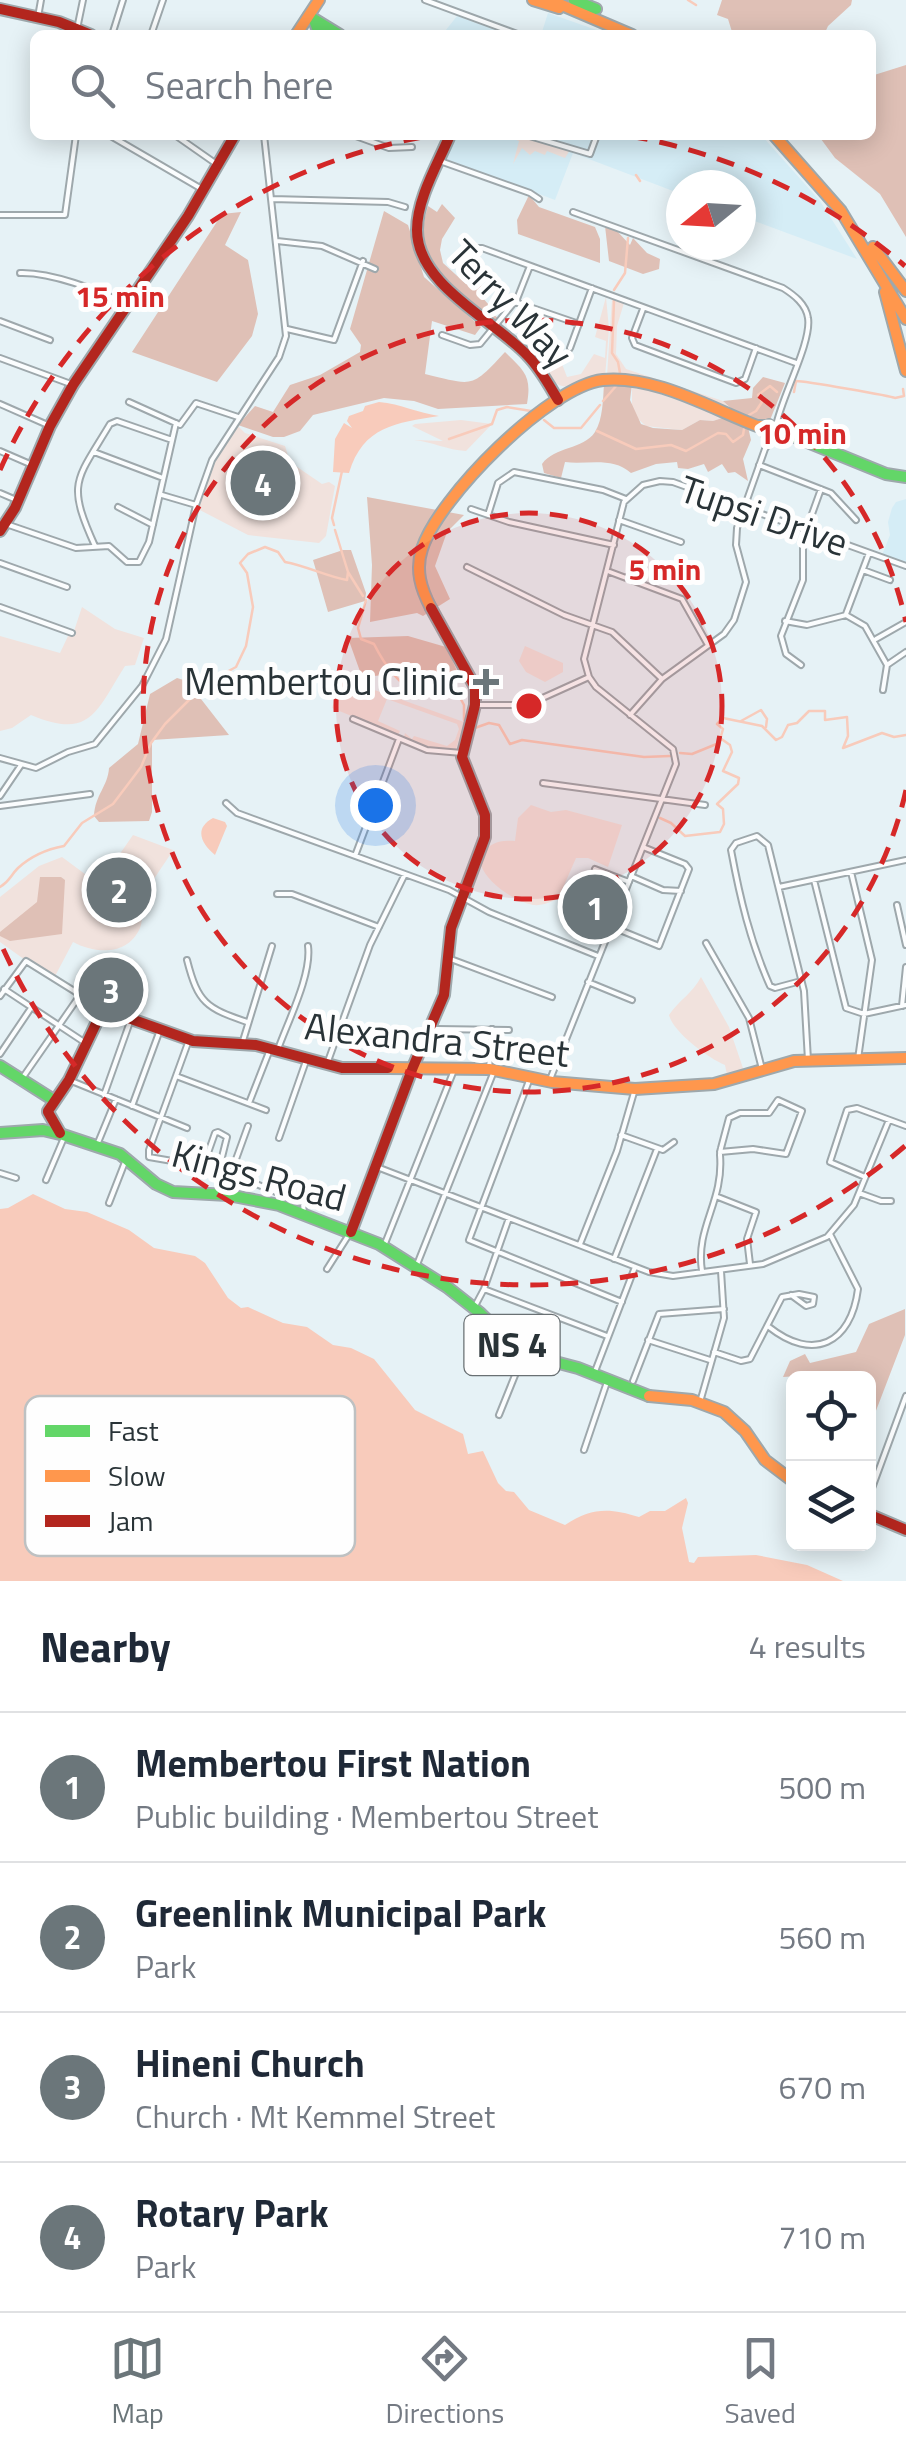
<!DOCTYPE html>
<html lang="en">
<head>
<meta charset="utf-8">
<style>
  :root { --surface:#fff; --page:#f2f2f3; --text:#1f2937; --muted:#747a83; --line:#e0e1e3; --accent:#6b767a }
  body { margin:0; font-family:"Titillium Web",sans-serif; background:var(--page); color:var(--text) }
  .controls { position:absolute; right:30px; bottom:30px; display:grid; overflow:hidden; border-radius:15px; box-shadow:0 5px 25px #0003 }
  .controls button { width:90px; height:90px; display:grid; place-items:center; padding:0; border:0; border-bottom:2px solid var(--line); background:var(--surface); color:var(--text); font:50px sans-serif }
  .compass { position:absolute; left:666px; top:170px; width:90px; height:90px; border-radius:50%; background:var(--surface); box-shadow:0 5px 25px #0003; rotate:252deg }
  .you { position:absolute; left:375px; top:805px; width:35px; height:35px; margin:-25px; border:8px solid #fff; border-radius:50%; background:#1a73e8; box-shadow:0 0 0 15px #1a73e833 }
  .badge { display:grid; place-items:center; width:65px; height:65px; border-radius:50%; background:var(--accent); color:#fff; font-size:32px; font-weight:700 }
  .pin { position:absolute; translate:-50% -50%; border:5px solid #fff; box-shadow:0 2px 10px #0006 }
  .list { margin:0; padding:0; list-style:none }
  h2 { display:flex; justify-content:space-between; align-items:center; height:130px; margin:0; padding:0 40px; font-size:42px }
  h2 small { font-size:32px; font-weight:400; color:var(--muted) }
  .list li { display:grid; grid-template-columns:65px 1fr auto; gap:30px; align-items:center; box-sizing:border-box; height:150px; padding:0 40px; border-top:2px solid var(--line) }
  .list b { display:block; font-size:38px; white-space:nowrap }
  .list p { margin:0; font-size:32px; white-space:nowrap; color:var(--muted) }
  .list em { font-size:32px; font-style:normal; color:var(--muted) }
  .icon { flex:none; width:55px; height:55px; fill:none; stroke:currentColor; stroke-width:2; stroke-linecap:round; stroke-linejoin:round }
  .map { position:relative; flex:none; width:906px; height:1581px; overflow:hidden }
  .search { position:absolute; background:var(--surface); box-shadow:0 5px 25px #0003; left:30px; right:30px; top:30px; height:110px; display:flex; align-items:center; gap:25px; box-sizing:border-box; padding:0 35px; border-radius:15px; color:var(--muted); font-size:38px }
  .sheet { height:730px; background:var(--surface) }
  nav { display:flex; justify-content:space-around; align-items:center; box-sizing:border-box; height:140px; border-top:2px solid var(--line); background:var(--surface); font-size:28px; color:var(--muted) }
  nav a { display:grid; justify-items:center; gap:5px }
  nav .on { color:var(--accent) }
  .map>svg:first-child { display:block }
</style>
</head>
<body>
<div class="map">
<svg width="906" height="1581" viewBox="0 0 906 1581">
  <rect width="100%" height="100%" fill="#e6f2f6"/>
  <!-- built -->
  <path fill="#d5edf6" d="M548,13L605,33L609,35H541Z
    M457,16L511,35H442Z
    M454,135H761L820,201L857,259L741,216V185H681V194L573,153L555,200L446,159Z
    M906,499V563L882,555L890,535L888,522L892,508L896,502Z"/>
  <!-- green -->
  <path fill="#f1e2dd" d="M504,135H517L570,150L565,158L547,151L545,155L535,151L530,155L522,148L513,164L519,141Z
    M606,297L609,329L605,377C571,382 564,400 541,367L548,363L554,370L562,364L567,377L581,374L594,354L605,358L606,341L595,337Z
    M612,299L624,303L617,326L616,354L626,369L723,401L734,412L645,381L607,376Z
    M632,384L725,417L713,421L700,420L682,430L646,426L638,419L632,406Z
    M461,420L492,424L466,451C447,450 433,442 414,440L443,441L412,426L415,424Z
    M234,422L245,433L285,446L290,462L322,484L329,482L335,486L326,536L319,543L248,535L194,507Z
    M82,607L115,629L144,638L135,665L125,666C96,712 90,740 31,715L12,728L0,731V636L60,653L69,634H73Z
    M525,646L563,663V672L545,682L526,672L519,661Z
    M341,678L464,722L456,749L430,747L404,737L405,733L412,739L414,736L447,746L455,740L459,729L457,724L387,699L378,721L400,731L398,735L332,708Z
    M531,805L551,812L566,810L622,825L608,867L588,858H576L558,899C551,902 542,906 533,905C514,901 487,883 481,865C483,844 497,840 515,841L518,818Z
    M133,835L173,850C164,865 151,881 144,897C140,906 144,918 140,928C128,956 95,954 73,942L53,980L0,942V897L39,866L62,857L93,880L103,878Z
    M701,977L729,1027L745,1074L728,1080L725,1065C708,1058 673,1032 669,1015C679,1000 693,993 701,977Z"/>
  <!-- forest -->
  <path fill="#dfc0b6" d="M722,0H852L851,5L828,26L824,35H733L728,19L717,15Z
    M906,65V237L880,194L835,158L818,135H871V76Z
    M529,195L539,207L595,227L600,239V263L518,234L517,220Z
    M442,204L455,218L442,239L440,250L443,263L466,284L484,286L482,297L495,312L494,315L498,318L496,321L489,319C449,284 409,266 428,206L437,212Z
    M384,211L408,225L424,277L481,327L475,335L432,321L425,374C473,385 470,390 505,352C524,371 532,375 527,404L438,409L414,401L384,398L313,415L300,431L284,437H273L238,425L255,406L273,412L290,385L320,375L360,352L361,345L350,329Z
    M241,212L225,245L248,260L258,314L252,336L217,382L132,352L222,214Z
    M605,226L617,231L630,245L633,238L647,253L660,259L659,269L643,274L609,261Z
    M763,377L785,383L770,420C753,425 735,413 723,401L752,398L753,388Z
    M604,384H632L630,400L641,424L653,428L682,430L700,420L713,421L725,417L748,427L751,440L743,459L748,481L735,472L728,473L722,464L708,472L704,464L688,469L678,468L677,462L656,464L631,473C612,456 587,465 565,462L561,478L544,473L542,464C555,446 583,450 595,432C603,419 603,399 604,384Z
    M367,497L464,515L447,532L435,566L450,599L423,616L417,613L370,622L372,565Z
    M343,550H351L366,593L365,601L328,612L313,560Z
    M408,636L446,647L459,675L438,688L420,672L362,677L348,638Z
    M177,678L187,681L229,735L152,740V812L149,821L99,822L94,816C95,795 108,786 109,768L138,744L150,694Z
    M40,877H61L65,880L62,934L10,941L0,936V932L37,902Z
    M905,1309V1335L869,1429L868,1378H828V1374L783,1377L790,1361L805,1354L810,1363L856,1352L869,1324Z"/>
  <!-- water -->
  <path fill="#f8cbbb" d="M379,402C401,404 418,413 439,416C396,423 363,426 349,473L333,472L335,439L344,423L352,428L347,421L349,416L363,411L365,406Z
    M213,818L225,822L227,826L215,855C202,844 193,829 213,818Z
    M33,1194L65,1209L87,1212L129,1230L154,1248L195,1256L205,1263L228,1298L241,1308L248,1307L283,1323L307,1327L333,1345L351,1348L374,1359L415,1410L463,1434L468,1454L483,1451L498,1483L506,1491L514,1492L529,1510L565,1525C592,1507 610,1508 639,1517L650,1511H665L686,1498L688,1503L682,1528L689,1562L694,1563L698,1557L756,1555L807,1565L843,1581H0V1209L8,1208Z"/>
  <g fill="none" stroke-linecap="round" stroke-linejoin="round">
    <!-- stream -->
    <path stroke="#f8cbbb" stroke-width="2.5" d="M688,0L696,5
      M609,33L610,35
      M636,175L640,181
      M614,290L625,273L628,238
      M614,301L612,353L618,362L620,373
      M794,392L796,381C805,381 891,396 895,398L904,396L903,389
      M603,401L617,385
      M749,415L756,411L762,402L758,395L770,386L777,392
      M544,420L554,428H581L600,405
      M597,431L636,449L671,445L686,451L718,433L726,434L733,442L743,435L744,429
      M449,439L492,424L497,410L507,407L531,411
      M334,525L332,518L342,471
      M335,530L348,572L363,596
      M366,600L358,628L361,639L374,644C383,662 402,692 424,693C435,694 446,692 457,692L464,705V720
      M741,721L761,710L767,719L766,727
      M472,729L489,723L499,725L510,744L522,740L644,757L670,756
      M680,753L692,754L719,743L723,729L717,724L723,718L762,726L776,740L782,737L788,725L797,723L809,711H825V720L847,717L848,736L843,748L882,733L894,737L906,735
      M660,818L671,823L685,836L720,832L724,824L723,809L717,804L738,784L739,778L723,771L732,752L730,745L720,738
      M0,887C10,881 10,876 18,868C31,856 48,849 64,846L82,823L113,804L141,767L151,743L165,724L206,683L236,667L246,646L253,607L247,573L240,563L248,554L265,547L278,552L285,562C307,566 328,577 347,580L348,572"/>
    <defs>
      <path id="street" d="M425,0L520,35
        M38,17L41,0
        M77,29L83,0
        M112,35L123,0
        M151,35L163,0
        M109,135L200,188
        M175,135L215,163
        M353,135L389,148L412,147
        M526,135L590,154L597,135
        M440,161L530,193L539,199
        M272,199L388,202L405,207
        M573,212L783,288C794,295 806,304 808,318C812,342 781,398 776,426
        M0,215H65L76,135
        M277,241L322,246L375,269
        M468,248H482L796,363
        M20,273C51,272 98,290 126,304
        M515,302L579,324
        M643,309L632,338L635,345L736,383L745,379L756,348
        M0,321L50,340
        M287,329L334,340L363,261
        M442,335L470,345L480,344L517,299L530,266
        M570,348L592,288
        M0,358L68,383
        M129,402L180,425L196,403L238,417
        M0,404L50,426
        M0,451L30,464
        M94,452L163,478
        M759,465L831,493L856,520
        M0,493L14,499
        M162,495L196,505
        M118,507L153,525
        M471,509L509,522L614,545
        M488,515L498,483L514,472L603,490L626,499
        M619,520L681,542
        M6,524L76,548L109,546L127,562H139L149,542L176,423
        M95,546C66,482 76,481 110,424L117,421L172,440
        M0,563L67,587
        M467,567L564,615L612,632L662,679
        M863,570L890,580
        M610,572L682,599L708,645
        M0,607L72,633
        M846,614L869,553
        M785,621L807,625L846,615L865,626L887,665L883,690
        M876,639L906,622
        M801,665L786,654L781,636L803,580V539L821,489
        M887,665L906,652
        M475,705H527L589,677
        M630,715L662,679L724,634L734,620L746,582L736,545L737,528L765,449L773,438
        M353,719L427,750L462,753
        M0,758L36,768L68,752L95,744L142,686L166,639L196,505L212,460L279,357L286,336L264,135
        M543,783L705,805
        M0,796L21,765
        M226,803L237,813L449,890L489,912L598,956
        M0,806L90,794
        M355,856L399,739
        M595,869L629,882
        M851,872L872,960L858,1059
        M631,876L663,890L681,891
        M814,880L846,1008L864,1014L906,1005
        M779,887L906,860
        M277,894H292L379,927
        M897,905L906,945
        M610,926L659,946L689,869L685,864L643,847
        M706,943L749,1018L762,1069
        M448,958L552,997
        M187,960C198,1003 206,1008 247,1022
        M801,981L775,988L770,986C750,941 740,898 731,850L736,843L757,836L768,845L804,991L808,1060
        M588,982L632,1000
        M4,989L84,1042
        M0,996L26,961L103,1009
        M902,1006L906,967
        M436,1029L509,1030
        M189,1040L149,1150V1157L219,1169L303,1203L304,1214
        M242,1044L272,946
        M277,1052C287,1023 312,975 308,946
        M0,1054L31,1008
        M327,1064L370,945L405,874
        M489,1069L492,1029
        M176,1076L266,1110
        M530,1078L469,1240L622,1302
        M21,1080L78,998
        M69,1080L187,1128
        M549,1082L676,764L673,749L596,687L589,677L584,659L624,502L643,485L660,481L673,482L906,566
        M104,1095L131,1019
        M249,1103L269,1052
        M132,1106L160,1030
        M621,1135L663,1150L674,1142
        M279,1138L306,1061
        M97,1145L116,1099
        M203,1167L215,1133L218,1132L227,1137L219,1169
        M377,1167L649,1272L673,1276L763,1264L827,1237L854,1205L889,1120
        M0,1173L16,1178
        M231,1173L248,1126
        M865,1177L830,1162L847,1110L857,1108L906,1126
        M46,1180L63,1140
        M859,1193L881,1201H891
        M718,1197L756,1212L747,1239L750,1264
        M109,1203L125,1162
        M580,1244L617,1151L635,1089
        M384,1246L454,1070
        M614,1259L657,1149
        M416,1267L494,1071
        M327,1269L348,1236
        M702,1271C695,1227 724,1202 720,1155C720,1153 720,1151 721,1148L729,1118L740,1113H769L778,1100L802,1111L786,1154L753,1149L720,1152
        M484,1289L607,1336
        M791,1295L806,1306L813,1304L814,1297
        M475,1306L484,1289L509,1218
        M769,1327C813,1362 851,1344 858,1289L830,1234
        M648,1340L710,1360
        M542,1347L553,1316
        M714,1352L741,1361L750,1359L782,1297L799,1294L814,1297
        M594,1374L635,1267
        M633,1381L659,1314L724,1309
        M700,1402L724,1318L721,1271
        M499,1415L522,1358
        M584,1450L606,1385
        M868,1499L906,1396"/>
      <path id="fast" d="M574,0L596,9
        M309,16L340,35
        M313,18L317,28L330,35
        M769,425L765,431L769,437L784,436
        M778,430L886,474L906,477
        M0,1066L52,1099
        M0,1133L43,1130L60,1134L120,1154L156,1184L173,1192L228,1195L279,1205L379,1244L447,1287L480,1313L521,1353L578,1368L649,1396"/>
      <path id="slow" d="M533,0L559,8
        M550,0L632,35
        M296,35L319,0
        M774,135L841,211L906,319
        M873,247L906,291
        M885,292L906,371
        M431,608C421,589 415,570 422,549C438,498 549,386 603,380C655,375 710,408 757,426H768
        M388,1068L489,1069L552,1082L635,1089L714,1084L794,1061L906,1058
        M649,1396L692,1400L724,1412L745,1431L765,1460L794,1482"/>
      <path id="jam" d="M0,9L59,22L91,35
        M450,135C438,164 417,198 417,230C417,285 494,320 527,355C540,368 549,385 558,400
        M0,531L15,508L50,426L73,385L188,216L235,135
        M48,1111L69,1080L103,1009L193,1041L256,1045L342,1068H388
        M48,1112L60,1133
        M351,1232L413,1067L444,995L451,928L485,837V815L462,757L475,705V687L431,608
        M868,1514L906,1530"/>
    </defs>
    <!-- street casing -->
    <use href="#street" stroke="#9ea8ac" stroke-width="8"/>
    <!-- fast casing -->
    <use href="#fast" stroke="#9ea8ac" stroke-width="14"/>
    <!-- slow casing -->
    <use href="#slow" stroke="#9ea8ac" stroke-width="14"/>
    <!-- jam casing -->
    <use href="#jam" stroke="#9ea8ac" stroke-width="14"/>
    <!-- street -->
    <use href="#street" stroke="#fbfdfe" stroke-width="4"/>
    <!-- fast -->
    <use href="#fast" stroke="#63d668" stroke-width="10"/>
    <!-- slow -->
    <use href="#slow" stroke="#ff974d" stroke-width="10"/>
    <!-- jam -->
    <use href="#jam" stroke="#b3261e" stroke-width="10"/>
  </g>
  <!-- distance rings -->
  <circle cx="529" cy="706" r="193" fill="#d62828" fill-opacity=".12"/>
  <g fill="none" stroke="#d62828" stroke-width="5" stroke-dasharray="18 12">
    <circle cx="529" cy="706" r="193"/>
    <path d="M906 790A386 386 0 1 1 906 622"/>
    <path d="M905 1146A579 579 0 0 1 0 942M0 470A579 579 0 0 1 428 136M630 136A579 579 0 0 1 905 266"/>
  </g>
  <!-- markers -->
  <path fill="#6b767a" stroke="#fefefe" stroke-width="4" d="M481 667h10v10h10v10h-10v10h-10v-10h-10v-10h10z"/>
  <g text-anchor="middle" stroke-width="10" stroke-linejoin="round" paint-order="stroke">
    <!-- shield labels -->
    <rect fill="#fefefe" stroke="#697073" stroke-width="2.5" x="464.5" y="1315" width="95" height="60" rx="8"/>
    <g font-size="35" font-weight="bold" fill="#293337">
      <text x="512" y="1357">NS 4</text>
    </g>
    <!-- street labels -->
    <g font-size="38" fill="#293337" stroke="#fefefe">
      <text transform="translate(510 304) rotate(46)" y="13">Terry Way</text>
      <text transform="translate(764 516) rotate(19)" y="13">Tupsi Drive</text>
      <text transform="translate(437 1040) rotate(6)" y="13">Alexandra Street</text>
      <text transform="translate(259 1176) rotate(15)" y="13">Kings Road</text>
    </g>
    <!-- poi labels -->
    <g font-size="38" fill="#293337" stroke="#fefefe" text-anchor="end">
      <text x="464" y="695">Membertou Clinic</text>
    </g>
  </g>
  <!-- legend -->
  <rect x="25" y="1396" width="330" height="160" rx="15" fill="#fefefe" stroke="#bec1c2" stroke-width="2.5"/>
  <rect x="45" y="1425" width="45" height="12" fill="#63d668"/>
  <rect x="45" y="1470" width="45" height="12" fill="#ff974d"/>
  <rect x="45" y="1515" width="45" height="12" fill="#b3261e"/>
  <g font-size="28" fill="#293337">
    <text x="108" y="1441">Fast</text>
    <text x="108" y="1486">Slow</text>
    <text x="108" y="1531">Jam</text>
  </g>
  <circle cx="529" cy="706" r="15" fill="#d62828" stroke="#fefefe" stroke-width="5"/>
  <g font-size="30" text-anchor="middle" font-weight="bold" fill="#d62828" stroke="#fefefe" stroke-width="10" stroke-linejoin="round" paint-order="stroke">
    <text x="120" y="307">15 min</text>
    <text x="802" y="444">10 min</text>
    <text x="665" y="580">5 min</text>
  </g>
</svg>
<div class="controls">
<button><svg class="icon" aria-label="locate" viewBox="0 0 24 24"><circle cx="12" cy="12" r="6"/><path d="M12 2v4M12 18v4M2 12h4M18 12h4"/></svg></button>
<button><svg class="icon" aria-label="layers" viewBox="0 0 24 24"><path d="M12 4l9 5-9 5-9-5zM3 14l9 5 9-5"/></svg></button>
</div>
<svg class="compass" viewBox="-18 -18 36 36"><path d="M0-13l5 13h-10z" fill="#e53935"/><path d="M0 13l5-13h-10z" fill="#747a83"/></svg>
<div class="you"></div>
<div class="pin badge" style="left:595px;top:907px">1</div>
<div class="pin badge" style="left:119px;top:890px">2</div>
<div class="pin badge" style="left:111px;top:990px">3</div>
<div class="pin badge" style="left:263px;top:483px">4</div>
<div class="search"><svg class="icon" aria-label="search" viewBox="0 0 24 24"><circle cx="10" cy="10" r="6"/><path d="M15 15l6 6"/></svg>Search here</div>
</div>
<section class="sheet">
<h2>Nearby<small>4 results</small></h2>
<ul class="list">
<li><span class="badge">1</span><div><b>Membertou First Nation</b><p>Public building · Membertou Street</p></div><em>500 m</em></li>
<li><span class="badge">2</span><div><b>Greenlink Municipal Park</b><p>Park</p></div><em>560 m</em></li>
<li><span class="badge">3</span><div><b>Hineni Church</b><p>Church · Mt Kemmel Street</p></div><em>670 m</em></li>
<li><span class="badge">4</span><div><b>Rotary Park</b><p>Park</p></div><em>710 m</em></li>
</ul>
</section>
<nav>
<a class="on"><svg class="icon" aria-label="map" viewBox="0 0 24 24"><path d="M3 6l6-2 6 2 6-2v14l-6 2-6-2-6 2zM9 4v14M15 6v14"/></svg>Map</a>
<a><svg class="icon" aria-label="directions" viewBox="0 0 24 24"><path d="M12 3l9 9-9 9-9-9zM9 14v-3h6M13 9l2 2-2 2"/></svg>Directions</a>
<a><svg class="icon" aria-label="saved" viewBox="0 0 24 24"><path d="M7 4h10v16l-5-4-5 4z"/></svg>Saved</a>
</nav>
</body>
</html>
